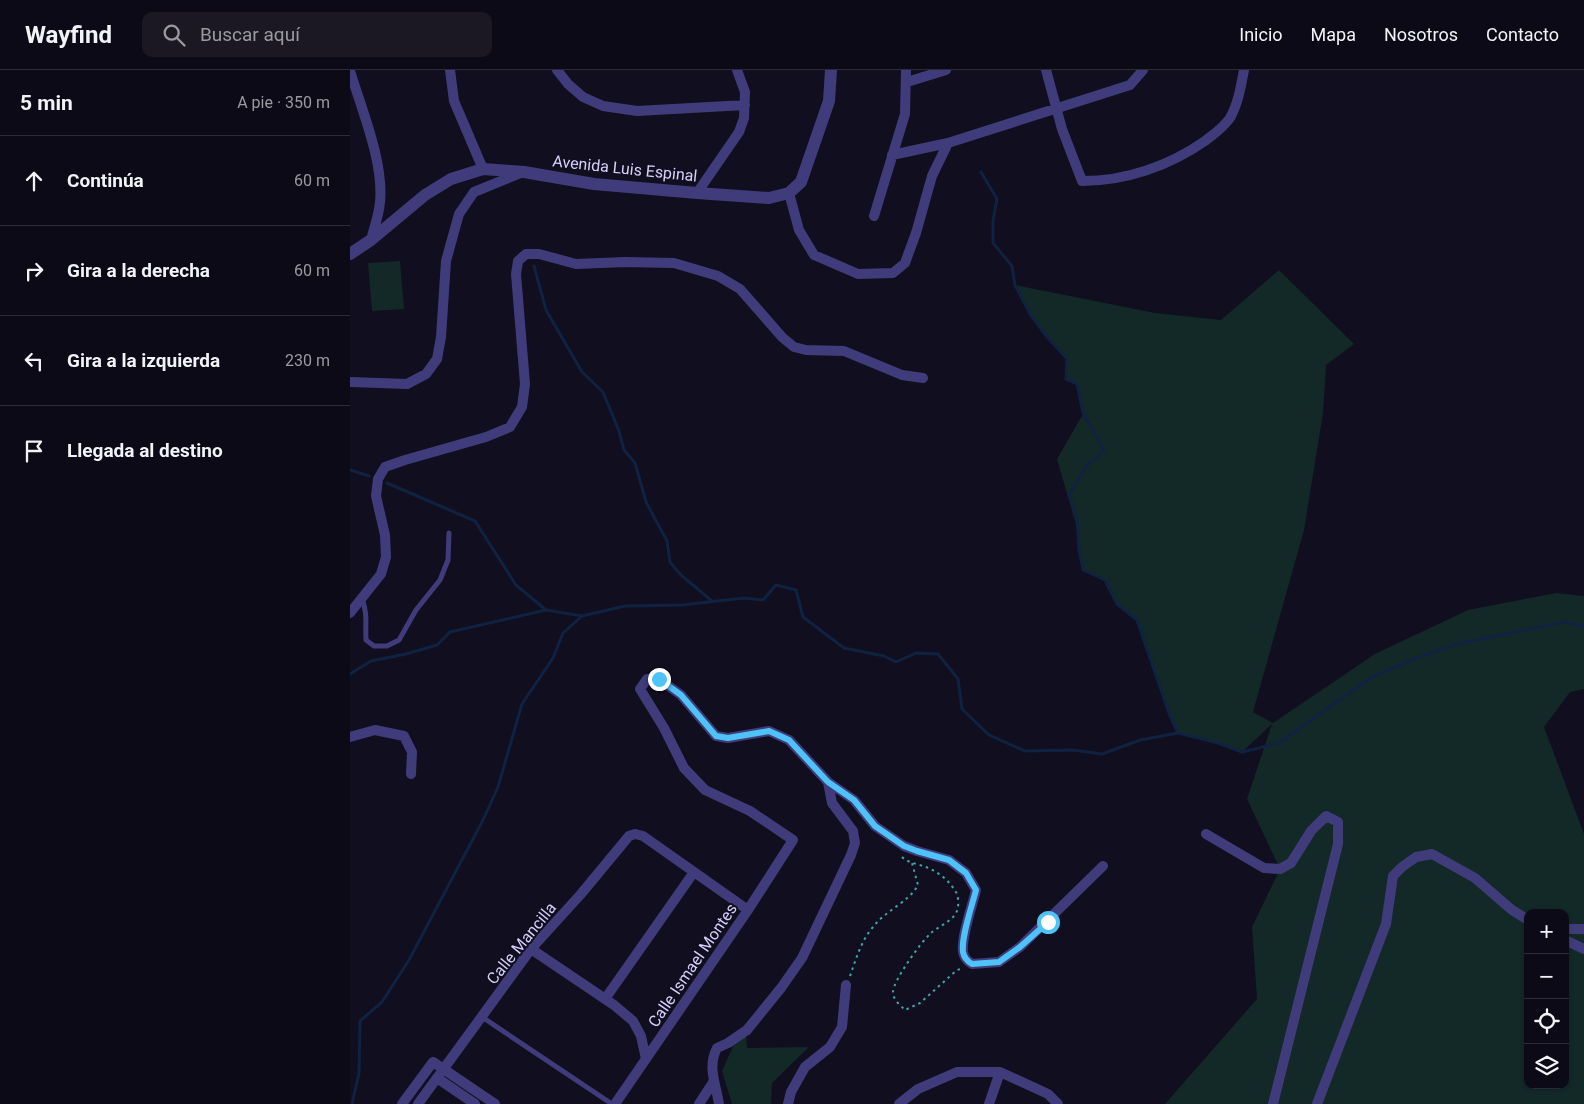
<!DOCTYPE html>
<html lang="es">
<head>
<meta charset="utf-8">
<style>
  :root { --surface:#0d0a17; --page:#1b1824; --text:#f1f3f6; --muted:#9a9aa1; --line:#2d2b36 }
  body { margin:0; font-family:Roboto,sans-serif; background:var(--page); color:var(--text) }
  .controls { position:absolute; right:15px; bottom:15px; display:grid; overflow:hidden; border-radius:10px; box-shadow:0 1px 4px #0004 }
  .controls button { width:45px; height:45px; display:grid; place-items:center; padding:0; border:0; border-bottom:1px solid var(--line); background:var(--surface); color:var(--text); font:25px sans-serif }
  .stop { position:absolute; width:15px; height:15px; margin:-11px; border:4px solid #4fc3f7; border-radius:50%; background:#fff }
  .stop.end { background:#4fc3f7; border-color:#fff; box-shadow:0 1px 5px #0008 }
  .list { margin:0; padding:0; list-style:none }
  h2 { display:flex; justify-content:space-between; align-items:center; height:65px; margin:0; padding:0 20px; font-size:21px }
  h2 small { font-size:16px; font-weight:400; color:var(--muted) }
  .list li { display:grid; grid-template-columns:32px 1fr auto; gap:15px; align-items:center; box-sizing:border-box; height:90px; padding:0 20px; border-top:1px solid var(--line) }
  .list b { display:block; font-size:19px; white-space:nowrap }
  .list em { font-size:16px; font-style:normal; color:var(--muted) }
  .icon { flex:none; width:28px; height:28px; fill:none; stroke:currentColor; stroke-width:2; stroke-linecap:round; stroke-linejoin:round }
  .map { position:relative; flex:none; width:1234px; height:1034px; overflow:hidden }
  header { display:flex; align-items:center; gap:30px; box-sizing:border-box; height:70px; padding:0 25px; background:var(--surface); border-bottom:1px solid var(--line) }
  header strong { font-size:24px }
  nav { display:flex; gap:28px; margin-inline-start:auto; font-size:18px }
  .search { width:350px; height:45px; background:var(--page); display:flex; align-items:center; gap:12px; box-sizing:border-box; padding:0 18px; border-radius:10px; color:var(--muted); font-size:19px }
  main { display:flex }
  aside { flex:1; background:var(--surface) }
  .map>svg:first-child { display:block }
</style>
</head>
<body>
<header>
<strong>Wayfind</strong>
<div class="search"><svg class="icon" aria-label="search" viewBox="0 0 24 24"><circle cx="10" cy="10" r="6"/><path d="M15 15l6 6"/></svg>Buscar aquí</div>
<nav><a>Inicio</a><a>Mapa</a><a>Nosotros</a><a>Contacto</a></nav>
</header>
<main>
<aside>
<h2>5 min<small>A pie · 350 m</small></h2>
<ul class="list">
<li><svg class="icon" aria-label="ahead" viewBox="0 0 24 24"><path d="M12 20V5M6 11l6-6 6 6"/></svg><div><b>Continúa</b></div><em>60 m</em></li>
<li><svg class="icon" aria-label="right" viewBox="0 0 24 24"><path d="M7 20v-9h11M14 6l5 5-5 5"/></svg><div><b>Gira a la derecha</b></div><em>60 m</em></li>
<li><svg class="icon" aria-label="left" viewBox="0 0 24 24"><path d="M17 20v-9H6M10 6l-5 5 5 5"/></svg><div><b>Gira a la izquierda</b></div><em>230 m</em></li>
<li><svg class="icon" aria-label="arrive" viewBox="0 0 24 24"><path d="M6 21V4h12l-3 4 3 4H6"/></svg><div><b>Llegada al destino</b></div></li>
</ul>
</aside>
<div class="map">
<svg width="1234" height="1034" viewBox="0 0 1234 1034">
  <rect width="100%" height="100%" fill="#110e1f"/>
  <!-- green -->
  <path fill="#122928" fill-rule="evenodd" d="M50,191L54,239L22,241L18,193Z
    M929,200L1004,274L976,295L973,343L954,460L903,642L923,653L1025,584L1118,540L1206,523L1234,526V619L1220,622L1194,657L1234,764V1034H815L907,929L902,857L930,799L897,729L922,654L892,682L868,673L828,663L820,646L787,550L767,534L755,510L733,500L727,458L707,389L733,344L727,314L716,309L717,289L697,267L680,244L665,215L805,243L871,250ZM1178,843H1215V1015H1178Z
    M396,966L397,978L459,977L422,1013L421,1034H382L372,1001L385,972Z"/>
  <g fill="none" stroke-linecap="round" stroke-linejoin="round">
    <!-- stream -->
    <path stroke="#102241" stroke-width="3" d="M631,102L647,129L643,151V173L662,196L665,215L680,244L697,267L717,289L716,309L727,314L733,343L754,380L736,397L719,425L727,448L729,480L733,500L755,510L767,534L787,550L820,646L828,663
      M184,196L196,240L232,302L253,322L269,361L274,380L285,393L296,432L317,471L320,492L331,505L362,531
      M0,400L19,406
      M37,413L125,451L166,515L196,540L232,546
      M0,604L21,591L56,584L87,575L100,562L196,540
      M2,1034L9,1003L10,951L32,932L59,890L133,750L148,717L172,634L203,588L213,563L232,546L275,536L332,535L394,528L413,530L426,515L446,520L453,547L494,578L534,586L546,592L566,583L588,584L608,609L612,639L639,665L675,681L723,680L752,684L790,670L828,663L868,673L892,682L929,673L1022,607L1066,588L1108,574L1214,552L1234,556"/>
    <!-- path -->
    <path stroke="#36aaa4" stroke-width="2" stroke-dasharray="2.5 4" stroke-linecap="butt" d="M552,787C558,793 568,794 576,797C588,802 599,810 605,821C608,824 608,828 608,832C610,850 590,854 580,864C571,872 543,911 543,922C543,930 550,935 555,940L570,933L607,900L611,899
      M500,906C506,889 511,871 523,857C535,841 560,831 568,815L562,793"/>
    <!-- service -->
    <path stroke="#403c7b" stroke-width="5" d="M12,529C18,545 15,553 16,570L24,576H37L49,570L66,540L90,510L98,490L99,463
      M132,947L262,1034"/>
    <!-- minor -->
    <path stroke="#403c7b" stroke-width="10" d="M100,0L104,31L133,99
      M207,0L218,14L233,27L253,36L287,41L395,35
      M696,0L712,59L732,111C776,111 819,96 855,71C864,64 873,58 880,48C888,34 891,16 894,0
      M0,1C12,40 34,93 30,132C29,145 24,158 21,170
      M557,12L596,0
      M542,85L598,73
      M347,123L389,62L394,48L395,22L387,0
      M439,123L449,160L464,185L508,204L543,203L555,193L566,163L582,106L598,73L780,15L793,0
      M524,146L555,44L556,0
      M0,312L57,314L76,304L87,289L91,267L96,191L109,144L124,122L173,102
      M0,543L31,504L36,487L35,465L26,426L28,409L35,397L55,390L136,367L160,357L172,337L175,314L166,204L168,191L176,184H189L226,194L275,192L324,193L368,206L390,219L432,267L444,277L456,280L494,281L552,305L573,308
      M0,667L25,660L54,666L62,682L61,704
      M478,712L504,730L525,756L554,776L567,781L599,790L616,803L626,820C622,837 611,867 613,882C614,888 617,891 622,894L649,892L670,877L753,796
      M856,764L914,798L930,799L941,793L961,761L976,746L988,752V774L923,1034
      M1215,859H1234
      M1215,870L1234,879
      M181,879L264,935L283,951L291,966L296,989
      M255,929L344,802
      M87,1008L125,1034
      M52,1034L83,992L145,1034
      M68,1034L181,879L231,824L279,766L285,764L293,766L398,840
      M265,1034L398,840L443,770L400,741L355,720L334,698L314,658L290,619L297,609H309L331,625L366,666L378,668L419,661L439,670L478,712L482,733L503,761L505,773L501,785L452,888L431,918L397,960L378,973L367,978C357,997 366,1014 369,1034
      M349,1034L364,1011
      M438,1034L441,1022L455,997L480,977L492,957L496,915
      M549,1034L568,1019L607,1002H650L698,1024L708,1034
      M639,1034L650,1002
      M967,1034L1036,854L1043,806L1052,797L1066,787L1082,784L1125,808L1162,840L1178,850"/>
    <!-- tertiary -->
    <path stroke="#403c7b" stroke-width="12" d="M0,184L21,170L75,125L101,109L133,99L174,102L244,114L347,123L419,128L439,123L451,112L479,31L481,0"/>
  </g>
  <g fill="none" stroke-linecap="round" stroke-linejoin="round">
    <!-- route -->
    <path stroke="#4fc3f7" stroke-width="6" d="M309,609L331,625L366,666L378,668L419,661L439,670L478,712L504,730L525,756L554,776L567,781L599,790L616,803L626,820C622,836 611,867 613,882C614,888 617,891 622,894L649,892L670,877L698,852"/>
  </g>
  <g text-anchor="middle" stroke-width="4" stroke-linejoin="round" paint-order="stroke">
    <!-- street labels -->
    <g font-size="16" fill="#d6d0fc" stroke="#110e1f">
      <text transform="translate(275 98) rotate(6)" y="6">Avenida Luis Espinal</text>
      <text transform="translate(171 873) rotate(-51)" y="6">Calle Mancilla</text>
      <text transform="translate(342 895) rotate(-56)" y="6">Calle Ismael Montes</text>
    </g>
  </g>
</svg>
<div class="controls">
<button>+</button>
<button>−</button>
<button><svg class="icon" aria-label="locate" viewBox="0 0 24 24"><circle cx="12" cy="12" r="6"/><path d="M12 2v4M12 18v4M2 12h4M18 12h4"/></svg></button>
<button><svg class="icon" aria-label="layers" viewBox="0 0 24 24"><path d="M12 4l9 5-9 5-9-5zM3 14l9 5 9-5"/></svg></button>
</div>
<div class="stop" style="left:698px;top:852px"></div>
<div class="stop end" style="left:309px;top:609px"></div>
</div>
</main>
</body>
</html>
